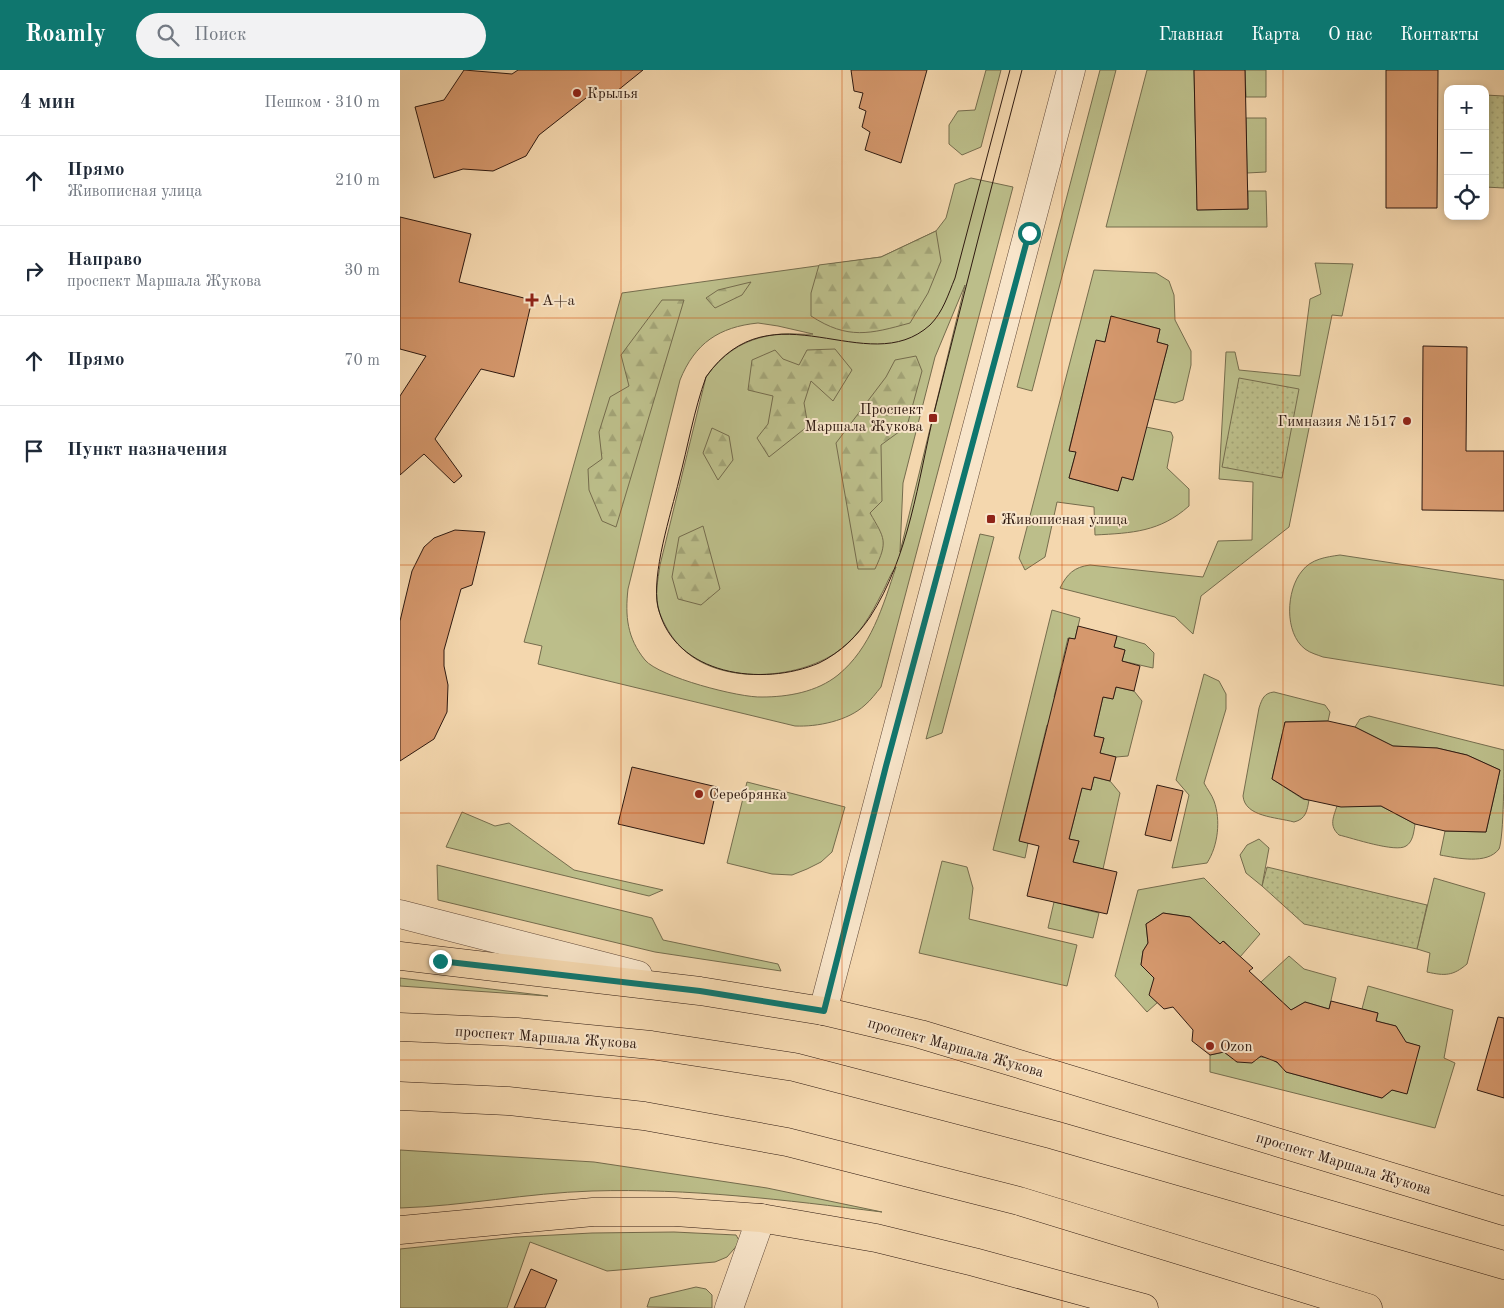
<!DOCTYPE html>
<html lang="ru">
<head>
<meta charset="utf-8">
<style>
  :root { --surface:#fff; --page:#f2f2f3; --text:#1f2937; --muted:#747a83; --line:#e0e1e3; --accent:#0f766e }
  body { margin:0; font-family:"Old Standard TT",serif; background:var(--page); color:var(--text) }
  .controls { position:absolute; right:15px; top:15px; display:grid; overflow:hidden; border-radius:10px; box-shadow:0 2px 8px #0003 }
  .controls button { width:45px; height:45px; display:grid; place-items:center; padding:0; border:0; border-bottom:1px solid var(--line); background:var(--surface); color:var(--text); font:25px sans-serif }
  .stop { position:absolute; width:15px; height:15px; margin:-11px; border:4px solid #0f766e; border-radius:50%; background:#fff }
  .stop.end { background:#0f766e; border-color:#fff; box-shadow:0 1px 5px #0008 }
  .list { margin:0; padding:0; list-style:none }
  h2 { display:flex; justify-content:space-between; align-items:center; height:65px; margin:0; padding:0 20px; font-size:21px }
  h2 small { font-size:16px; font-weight:400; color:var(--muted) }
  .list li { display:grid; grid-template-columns:32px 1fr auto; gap:15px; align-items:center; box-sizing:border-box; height:90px; padding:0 20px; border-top:1px solid var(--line) }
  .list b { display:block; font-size:19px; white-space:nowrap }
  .list p { margin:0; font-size:16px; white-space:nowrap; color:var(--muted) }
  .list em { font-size:16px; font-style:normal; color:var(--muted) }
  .icon { flex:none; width:28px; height:28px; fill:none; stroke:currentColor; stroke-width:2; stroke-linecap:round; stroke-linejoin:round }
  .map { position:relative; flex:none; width:1104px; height:1238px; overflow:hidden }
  header { display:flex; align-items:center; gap:30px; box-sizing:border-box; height:70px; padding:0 25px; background:var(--accent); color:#fff }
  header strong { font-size:24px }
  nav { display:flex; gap:28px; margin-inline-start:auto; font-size:18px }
  .search { width:350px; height:45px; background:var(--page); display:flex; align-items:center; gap:12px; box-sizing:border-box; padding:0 18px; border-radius:28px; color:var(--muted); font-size:19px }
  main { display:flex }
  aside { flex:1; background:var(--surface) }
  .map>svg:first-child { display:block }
</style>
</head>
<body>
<header>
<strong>Roamly</strong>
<div class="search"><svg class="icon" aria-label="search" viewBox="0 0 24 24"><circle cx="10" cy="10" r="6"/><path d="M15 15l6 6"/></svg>Поиск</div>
<nav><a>Главная</a><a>Карта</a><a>О нас</a><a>Контакты</a></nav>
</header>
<main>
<aside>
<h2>4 мин<small>Пешком · 310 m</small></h2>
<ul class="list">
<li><svg class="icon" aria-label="ahead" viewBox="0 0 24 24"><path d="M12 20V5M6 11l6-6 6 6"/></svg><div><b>Прямо</b><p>Живописная улица</p></div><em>210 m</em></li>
<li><svg class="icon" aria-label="right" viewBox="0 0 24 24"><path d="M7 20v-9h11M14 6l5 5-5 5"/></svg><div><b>Направо</b><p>проспект Маршала Жукова</p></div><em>30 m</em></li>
<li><svg class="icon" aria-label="ahead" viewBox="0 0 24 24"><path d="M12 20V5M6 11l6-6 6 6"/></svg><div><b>Прямо</b></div><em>70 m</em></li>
<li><svg class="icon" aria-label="arrive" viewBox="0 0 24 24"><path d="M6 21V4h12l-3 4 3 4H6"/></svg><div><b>Пункт назначения</b></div></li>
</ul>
</aside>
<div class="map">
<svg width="1104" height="1238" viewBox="0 0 1104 1238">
  <defs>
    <pattern id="forest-firs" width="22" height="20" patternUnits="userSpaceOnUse" patternTransform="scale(1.25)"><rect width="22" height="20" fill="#bcbe8a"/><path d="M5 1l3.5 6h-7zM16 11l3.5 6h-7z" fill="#a2a376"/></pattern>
    <pattern id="park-dots" width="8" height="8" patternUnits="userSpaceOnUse" patternTransform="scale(1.25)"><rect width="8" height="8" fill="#bcbe8a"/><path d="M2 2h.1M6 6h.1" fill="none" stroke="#a2a376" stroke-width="1.8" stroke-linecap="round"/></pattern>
  </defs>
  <rect width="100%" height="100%" fill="#f4d7ae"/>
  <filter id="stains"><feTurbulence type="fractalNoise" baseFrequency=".004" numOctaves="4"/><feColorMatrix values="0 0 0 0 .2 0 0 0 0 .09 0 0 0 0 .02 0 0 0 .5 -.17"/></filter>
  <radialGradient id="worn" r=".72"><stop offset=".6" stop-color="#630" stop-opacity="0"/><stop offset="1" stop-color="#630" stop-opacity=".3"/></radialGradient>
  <!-- grass -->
  <path fill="#bcbe8a" stroke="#756c4d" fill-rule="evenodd" d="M586,0H601L581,77L562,85L549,74V55L558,41L575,40Z
    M700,0H716L632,321L617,317Z
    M747,0H794L797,140L848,139V121H866L867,157H706Z
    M845,0H866V27H846Z
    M846,48H866V102L847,103Z
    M571,108L613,117L481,617C476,623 471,630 465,635C448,651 417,657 395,656L138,594L142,576L124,572L222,223L481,187L536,161L546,148L555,114ZM565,215L500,482L503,413L535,287ZM358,253L378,256L413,264C403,265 392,263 381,264C349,267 325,280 306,307L260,495C258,510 254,526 259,541C264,555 272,569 283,579C320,615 396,610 437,582C458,568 471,545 482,523C487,514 491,502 496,497C483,536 471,578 438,605C417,622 388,627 362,627C340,628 259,607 245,590C227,568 225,546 228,519L280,310C295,273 319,257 358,253Z
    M915,193L953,194L942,246L932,245L889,457L801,526L793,564L775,547L660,518C667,504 674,497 690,495L803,507L818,471L852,470L853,412L819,409L826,282H835L839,300L900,306L910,229L921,224Z
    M694,200L756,203L769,211L774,225L775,250L791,281V295L783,330L775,333L754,329L768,275L757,272L760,259L711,247L705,272L696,271L669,380L676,382L669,408L718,421L722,407L733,410L746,357L771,362L773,367L767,398L789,419V436C760,462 732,463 695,465L694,437L657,432L645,487L625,500L619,488Z
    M580,464L594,467L542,663L526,669Z
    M940,485L1104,510V616L923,587C918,585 910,583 905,579C884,563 886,520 902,501C911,489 926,487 940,485Z
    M652,540L680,548L675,569L668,568L654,627L659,628L653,656L647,655L619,770L628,773L625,788L593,780Z
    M717,566L745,574L754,583L753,598L722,591L725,580L714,577Z
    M804,604L819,611L826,624V639L804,713C807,719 812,725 814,731C821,750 818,776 807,793L772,798L789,725L776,710Z
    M716,617L734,621L742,631L728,686L716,687L700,683L704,668L694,666L703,627L713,629Z
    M874,622L925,635L930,642L928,651L885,652L872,709L903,729L909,730C907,741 906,749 894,752C876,747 845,747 843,726L859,638C862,629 864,623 874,622Z
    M969,646L1104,680C1104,698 1104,767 1099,779C1087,795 1057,788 1040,785L1045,761L1086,762L1100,700L1067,685L1037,678L993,676L955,657L960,649Z
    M694,707L710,711L720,723L703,799L673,792L679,771L669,769L682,718L691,720Z
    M347,712L445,737L432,782L421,792L407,799L392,805L372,804L327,793Z
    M937,736H981L1015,754C1014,761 1013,772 1006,776C996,783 952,768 939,765C929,756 933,748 937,736Z
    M62,742L95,756L109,753L174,800L263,820L249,826L46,777Z
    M859,769L869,778L862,816L846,803L840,785L847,775Z
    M542,791L567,797L573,818L569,849L677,875L667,916L519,883Z
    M37,795L252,848L263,870L378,894L381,901L255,882L38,830Z
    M804,808L860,864L840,887L824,871L820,874L790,847L763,843L746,854L748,873L743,881L741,895L754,908L758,932L747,942L715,906L738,820Z
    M1034,808L1085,823L1067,894C1053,906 1045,906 1027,902L1030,883L1017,879Z
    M654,832L699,843L693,868L648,858Z
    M889,886L904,899L936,908L929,939L905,932L891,940L861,912Z
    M0,908L148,926L0,916Z
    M968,916L1053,940L1044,988L1055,993L1035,1058L810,1002V985L824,982L837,992C860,986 870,982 886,1002L982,1028L992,1020L1007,1023L1019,976L1005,972L996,956L976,951L978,943L962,939Z
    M0,1080L194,1092L367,1118L482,1142C385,1130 289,1118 192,1121C127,1123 64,1136 0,1138Z
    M274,1162L336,1165L340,1172L327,1187L315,1192L207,1201L130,1172L107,1238H0V1179L116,1167L192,1163Z
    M296,1217L306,1219L312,1225V1238L247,1237L250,1228Z"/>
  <!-- forest -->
  <path fill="url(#forest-firs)" stroke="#756c4d" d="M536,161L541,191L528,223L510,253C470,264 448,270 411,246V223L419,195L481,187Z
    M351,212L342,225L315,238L306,228L318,220Z
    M262,230H284L216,457L202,451L189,420L188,399L202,389L199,362L210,327L229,316L221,285Z
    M435,279L452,300L433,331L411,311L404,333L408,356L369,387L357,368L368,354L373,326L348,320L352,290L375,280L383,289L399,295L407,280Z
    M516,286L522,301L507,356L481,375L482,431L470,443C485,469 488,471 475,499H458L436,373L486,307L495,290Z
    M312,358L329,366L333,390L318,410L303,383Z
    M303,456L320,519L301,535L278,529L272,507L279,467Z"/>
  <!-- park -->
  <path fill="url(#park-dots)" stroke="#756c4d" d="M1085,25L1104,26V118L1085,117Z
    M839,308L899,319L882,408L822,397Z
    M867,797L1027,835L1017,879L904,854L862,816Z"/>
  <!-- building -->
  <path fill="#d5986d" stroke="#2e1910" d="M64,0L112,4L118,0H243L217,21L202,26L186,28L139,65L126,86L93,101L63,99L34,108L15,37L44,30Z
    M451,0H527L501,93L465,80L470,62L462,57L466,41L459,38L463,23L454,21Z
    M794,0H845L848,139L797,140Z
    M986,0H1038L1037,138H986Z
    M0,147L71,164L59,212L132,230L114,307L81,299L35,369L62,406L54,413L24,384L0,405V326L26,286L0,279Z
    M711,246L760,259L757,272L768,275L733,410L722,407L718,421L669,408L676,382L669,381L696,270L705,272Z
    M1023,276L1067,277L1066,381H1104V441L1022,440Z
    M55,460L85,462L72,515L61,519L44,580V596L48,615L47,642L34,669L0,691V551L5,530L12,501L24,477L34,468Z
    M678,556L717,566L714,577L725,580L722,591L740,596L734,621L716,617L713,629L703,627L694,666L704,668L700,683L716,687L710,711L694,707L691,720L682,718L669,769L679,771L673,792L717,802L707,844L627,826L639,776L619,771L669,568L675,569Z
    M928,651L955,657L993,676L1037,678L1067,685L1100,700L1086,762L1045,761L1015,754L981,736L941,737L904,729L872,709L885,652Z
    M232,697L317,717L304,774L218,754Z
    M757,715L783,721L771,771L745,765Z
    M763,843L790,847L820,874L823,871L853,898L849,901L891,940L905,932L929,939L931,931L978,943L976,951L996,956L1006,972L1020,976L1007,1024L992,1020L982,1028L886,1002L877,992L861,986L852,993L837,992L824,982L810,985L792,971L793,960L773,937L764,939L749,925L754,908L741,895L743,881L748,873L746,854Z
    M1098,947L1104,948V1028L1077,1020Z
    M131,1199L157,1210L145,1238H114Z"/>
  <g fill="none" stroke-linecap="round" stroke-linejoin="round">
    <defs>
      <path id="minor" d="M0,844L238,905
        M423,941C504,627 590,314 671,0
        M329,1238L361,1148"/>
      <path id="major" d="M0,886L300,921L423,941L520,964L1104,1141
        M0,957L117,962L251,975L394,997L654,1065L1104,1195
        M0,1026L108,1031L244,1046L387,1072L619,1131L968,1238
        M0,1160L193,1142H275L361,1148L476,1168L574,1192L744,1238"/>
    </defs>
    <!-- minor casing -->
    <use href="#minor" stroke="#604838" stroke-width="29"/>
    <!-- major casing -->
    <use href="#major" stroke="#2e1910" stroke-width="29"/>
    <!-- minor -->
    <use href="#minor" stroke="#f8e5ca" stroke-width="28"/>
    <!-- major -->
    <use href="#major" stroke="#f4d7ae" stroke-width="28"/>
    <!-- tram -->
    <path stroke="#2e1910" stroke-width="1" d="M610,0L555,208C548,225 543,242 530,255C467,312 372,213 306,307C294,340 288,376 279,410C271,444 251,504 258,537C274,606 363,617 419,593C440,583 458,565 470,547C509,487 518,411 534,343C563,228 592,114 622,0"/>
  </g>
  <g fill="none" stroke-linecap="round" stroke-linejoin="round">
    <!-- route -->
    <path stroke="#0f766e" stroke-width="6" d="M40,891L300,921L424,941L486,696L629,163"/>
  </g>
  <!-- grid -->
  <path fill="none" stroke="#cc4f0d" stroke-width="1" stroke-opacity="0.55" d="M221,0V1238M442,0V1238M662,0V1238M883,0V1238M0,248H1104M0,495H1104M0,743H1104M0,990H1104"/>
  <!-- markers -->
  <g fill="#8f2418" stroke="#f8e5ca" stroke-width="2">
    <circle cx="177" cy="23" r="5"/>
    <path d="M129.5 222.5h5v5h5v5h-5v5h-5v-5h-5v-5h5z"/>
    <rect x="528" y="343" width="10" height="10" rx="2.5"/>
    <circle cx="1007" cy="351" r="5"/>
    <rect x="586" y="444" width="10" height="10" rx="2.5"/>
    <circle cx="299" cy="724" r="5"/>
    <circle cx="810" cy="976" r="5"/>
  </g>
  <g text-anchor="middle" stroke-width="4" stroke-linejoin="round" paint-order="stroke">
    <!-- poi labels -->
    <g font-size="15" fill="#2e1910" stroke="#f8e5ca" text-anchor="start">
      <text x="187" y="28">Крылья</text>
      <text x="142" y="235">А+а</text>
      <text x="523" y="344" text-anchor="end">Проспект<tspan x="523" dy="17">Маршала Жукова</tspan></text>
      <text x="997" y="356" text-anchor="end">Гимназия №1517</text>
      <text x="601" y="454">Живописная улица</text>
      <text x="309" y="729">Серебрянка</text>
      <text x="820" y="981">Ozon</text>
    </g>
    <!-- street labels -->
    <g font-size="15" fill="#2e1910" stroke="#f8e5ca">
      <text transform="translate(146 967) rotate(4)" y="5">проспект Маршала Жукова</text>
      <text transform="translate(556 977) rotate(16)" y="5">проспект Маршала Жукова</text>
      <text transform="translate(944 1093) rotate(17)" y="5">проспект Маршала Жукова</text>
    </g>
  </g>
  <rect width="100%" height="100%" filter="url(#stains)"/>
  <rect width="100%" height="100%" fill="url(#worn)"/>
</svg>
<div class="controls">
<button>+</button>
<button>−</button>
<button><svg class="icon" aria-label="locate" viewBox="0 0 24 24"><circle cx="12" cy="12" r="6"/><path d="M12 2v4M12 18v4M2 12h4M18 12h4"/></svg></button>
</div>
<div class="stop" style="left:629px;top:163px"></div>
<div class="stop end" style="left:40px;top:891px"></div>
</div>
</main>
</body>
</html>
